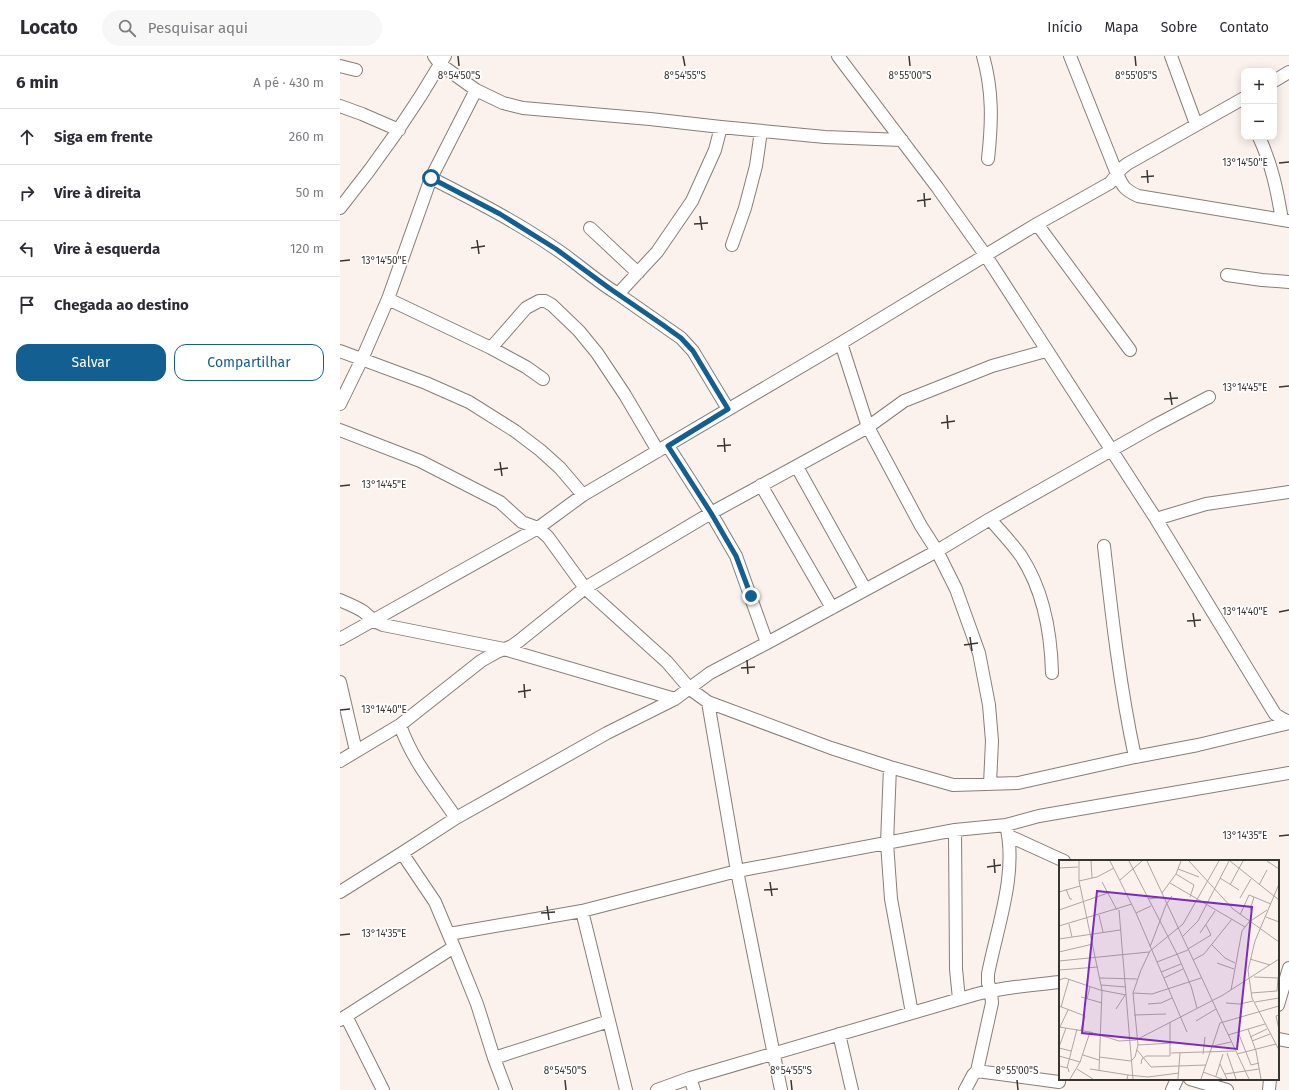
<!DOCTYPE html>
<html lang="pt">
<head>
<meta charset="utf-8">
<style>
  :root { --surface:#fff; --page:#f7f7f7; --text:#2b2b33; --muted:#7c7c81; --line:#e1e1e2; --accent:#145f92 }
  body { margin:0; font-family:"Fira Sans",sans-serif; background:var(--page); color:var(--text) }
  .controls { position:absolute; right:12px; top:12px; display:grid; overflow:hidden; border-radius:8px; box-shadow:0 2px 10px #0003 }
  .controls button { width:36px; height:36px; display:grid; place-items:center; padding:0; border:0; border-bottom:1px solid var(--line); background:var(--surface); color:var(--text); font:20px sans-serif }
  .stop { position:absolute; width:12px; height:12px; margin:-9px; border:3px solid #145f92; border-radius:50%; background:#fff }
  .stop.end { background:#145f92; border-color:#fff; box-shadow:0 1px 4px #0008 }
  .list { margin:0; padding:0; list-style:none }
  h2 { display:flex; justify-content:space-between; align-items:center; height:52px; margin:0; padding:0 16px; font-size:17px }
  h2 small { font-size:13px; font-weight:400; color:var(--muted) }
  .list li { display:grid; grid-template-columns:26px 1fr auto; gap:12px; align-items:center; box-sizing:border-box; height:56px; padding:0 16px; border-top:1px solid var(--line) }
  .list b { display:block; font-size:15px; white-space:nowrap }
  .list em { font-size:13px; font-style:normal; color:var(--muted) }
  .actions { display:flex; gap:8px; padding:12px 16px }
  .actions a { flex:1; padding:9px 0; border:1px solid var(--accent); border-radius:12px; text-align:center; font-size:14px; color:var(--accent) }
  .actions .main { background:var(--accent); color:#fff }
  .icon { flex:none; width:22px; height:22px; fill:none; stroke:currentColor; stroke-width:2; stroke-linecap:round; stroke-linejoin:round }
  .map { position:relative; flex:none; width:949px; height:1034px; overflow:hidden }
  header { display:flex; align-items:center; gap:24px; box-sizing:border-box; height:56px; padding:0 20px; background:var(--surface); border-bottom:1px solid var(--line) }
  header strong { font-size:19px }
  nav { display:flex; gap:22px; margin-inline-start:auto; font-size:14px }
  .search { width:280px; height:36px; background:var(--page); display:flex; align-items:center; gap:10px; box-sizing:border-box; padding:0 14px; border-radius:22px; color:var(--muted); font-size:15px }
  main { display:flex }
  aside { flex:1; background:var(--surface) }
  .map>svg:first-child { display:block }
</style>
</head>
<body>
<header>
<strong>Locato</strong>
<div class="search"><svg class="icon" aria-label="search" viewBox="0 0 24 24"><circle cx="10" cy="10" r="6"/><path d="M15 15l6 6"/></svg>Pesquisar aqui</div>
<nav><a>Início</a><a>Mapa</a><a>Sobre</a><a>Contato</a></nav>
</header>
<main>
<aside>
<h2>6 min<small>A pé · 430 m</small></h2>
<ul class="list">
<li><svg class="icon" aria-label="ahead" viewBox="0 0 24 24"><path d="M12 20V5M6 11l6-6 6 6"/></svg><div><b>Siga em frente</b></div><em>260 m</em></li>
<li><svg class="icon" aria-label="right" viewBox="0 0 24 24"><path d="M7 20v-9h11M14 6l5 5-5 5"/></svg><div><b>Vire à direita</b></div><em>50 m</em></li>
<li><svg class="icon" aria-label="left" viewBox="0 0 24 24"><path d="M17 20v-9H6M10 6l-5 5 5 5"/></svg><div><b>Vire à esquerda</b></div><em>120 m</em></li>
<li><svg class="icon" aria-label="arrive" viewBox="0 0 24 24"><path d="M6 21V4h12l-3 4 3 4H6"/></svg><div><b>Chegada ao destino</b></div></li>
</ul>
<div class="actions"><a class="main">Salvar</a><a>Compartilhar</a></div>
</aside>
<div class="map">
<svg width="949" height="1034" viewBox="0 0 949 1034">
  <rect width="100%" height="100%" fill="#fcf2ed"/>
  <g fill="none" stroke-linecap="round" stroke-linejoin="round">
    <defs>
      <path id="minor" d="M94,0L100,8L136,34L163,47L183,52L310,63L381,71L485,81L562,84
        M498,0L597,131L646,200L816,463L935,658L941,662L949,666
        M643,0C653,35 652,67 648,103
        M730,0L777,118C783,131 785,134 798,140L949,165
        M831,0L856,68
        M0,10L16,14
        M934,25L949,16
        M0,50L22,58L59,74
        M919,81C932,109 937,134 942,164
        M91,122C134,144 177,166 216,193C237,207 256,225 278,238L341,282L353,295L388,353
        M0,152C39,104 74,53 105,0
        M697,168L790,294
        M250,172L298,217
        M392,189L405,152L416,110L421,75
        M887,219L922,224L949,226
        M278,238L317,196L352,145L375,94L381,71
        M48,243L151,292L186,311L203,323
        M501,287L528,371L581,470L597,495L616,533L639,597L649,649L652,685L650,728
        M151,292L186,252L199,245H205L212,249L239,275L257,297L285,339L318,395
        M0,295L86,327L129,346L175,375L200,394L220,412L243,439
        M0,348L22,303L48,243L91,122L136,34
        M0,374L80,405L160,446L182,466L198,472L208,481L245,532L327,606L350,633L368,646L491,692L550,711L613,729L678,727L795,701L858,689L949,667
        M328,390L371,457L396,500L427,587
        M457,411L525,533
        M421,429L492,552
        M650,463C660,475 672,487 681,500C704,535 711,576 712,617
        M816,463L866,448L949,436
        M764,490C772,561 780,632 795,701
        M0,544C8,548 17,551 24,556C32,563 33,565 43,569L164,593L335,643
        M0,583L198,472L243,439L501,287L697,168L770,127L782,112L787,108L904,42
        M0,626L16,695
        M368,646L397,815L441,1034
        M60,669C72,704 95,731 116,762
        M0,705L60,669L141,605L157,596L172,590L179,585L245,532L371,457L528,371L564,345L652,310L706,295
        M550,711L547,787L551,843L572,957
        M615,774L616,913L619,943
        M669,780L724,805
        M62,797L95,846L114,891L137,948L154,1002L166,1034
        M0,836L62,797L116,762L267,677L335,643L370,617L427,587L597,495L650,463L814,370L869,341
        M242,855L286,1034
        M109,878L242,855L397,815L615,774L666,769L699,760L949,717
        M938,949L949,912
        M6,960L43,1034
        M0,964L114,891
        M499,978L512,1034
        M938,983L949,985
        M154,1002L269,965
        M637,1015L719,1026
        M350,1022L354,1034
        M850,1023L887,1034
        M317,1034L350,1022L637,938C664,931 692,929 720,926
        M625,1034L633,1019L637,1015L652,947L651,934L648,927V918C657,871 678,817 666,769
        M832,1034L837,1023
        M929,1034L930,1023"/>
    </defs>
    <!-- minor casing -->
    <use href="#minor" stroke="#867e79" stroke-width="14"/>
    <!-- minor -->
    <use href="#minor" stroke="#fff" stroke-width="12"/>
  </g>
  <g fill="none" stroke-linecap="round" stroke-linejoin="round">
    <!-- route -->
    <path stroke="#145f92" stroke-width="5" d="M91,122L160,158L216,193L269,232L323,269L341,282L353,295L388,353L328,390L371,457L396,500L411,540"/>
  </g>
  <!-- ticks -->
  <path fill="none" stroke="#393533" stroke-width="1.5" d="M118,0L119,10M343,0L345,10M569,0L570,10M795,0L796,10M939,107L949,106M807,114L808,127M801,121L814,120M584,137L585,151M577,145L591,143M360,160L362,174M354,168L368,167M137,184L139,198M131,192L145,190M0,205L10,204M939,331L949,330M830,336L832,349M824,343L838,342M607,359L608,373M601,367L615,365M384,382L385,396M377,390L391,389M160,406L162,420M154,414L168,412M0,430L10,429M939,556L949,554M853,557L855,571M847,565L861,564M630,581L632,595M624,589L638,587M407,604L408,618M401,612L415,611M184,628L185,642M178,636L191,634M0,654L10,653M939,780L949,779M654,803L655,817M647,811L661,809M430,826L432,840M424,834L438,833M207,850L209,864M201,857L215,856M0,879L10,878M225,1024L226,1034M451,1024L452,1034M677,1024L678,1034"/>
  <!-- overview -->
  <g transform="translate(719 804)">
    <rect width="220" height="220" fill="#fcf2ed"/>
    <path fill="none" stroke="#aea6a3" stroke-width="1" d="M20,1V21L43,130L40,211M32,1L33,18M51,1L77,53L128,172M70,1L119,96L132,126L138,148M88,1L190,219M130,1L174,49L220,82M171,1L220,40M208,1L220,9M0,8L19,7M119,9L140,17M117,14L135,25L131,37M161,18L180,30M61,20L83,1M20,21L38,17L55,8M43,22L58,50M111,23L186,67M220,24L196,81L189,110L193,138L220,190M171,25L184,1M200,25L208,10M7,29L11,39H13M0,32L21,26M103,33L117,14L122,1M181,38L192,19M89,39L105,37M0,50L49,33M60,50L74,219M191,50L195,37M77,53L92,46M40,55L44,72M181,55L190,35L212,44M207,57L220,62M10,64L13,77M0,66L73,44M141,73L156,51M123,77L139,61L170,1M0,79L61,70M153,85L166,98L176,103M91,87L107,45L113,36M129,89L152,75L147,65M0,92L34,84M191,99L211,105M134,100L145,94L173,59M0,101L90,92M98,102L129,90M158,103L175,109M0,110L39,107M102,112L122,104M195,117L220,118M41,118L78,119M105,118L124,109M0,120L6,118L41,130L67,135M42,125L67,127M172,130L183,71L190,62L208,50M74,133L93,134L142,118M192,133L218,131L219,118M22,137L43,143M28,139L31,127M196,142L220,138M167,143L181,144L194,141M89,144L102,143L113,138M0,146L26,156L22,170M2,147L10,119M57,149L66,135M75,155L107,154M220,155L217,156L220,170M137,161L157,149M0,167L31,172L60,181L77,180L164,135L220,99M1,167L9,150M189,169L197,191L202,219M179,172L192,205L200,203M169,175L206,164M191,177L208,169M193,181L211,174M79,185L113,183M154,186L172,182M0,187L7,168M0,188L12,191M78,190L92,207L147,205M112,193L176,191M168,193L177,219M144,194L146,177M178,194L217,184M24,195L40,200M0,196L21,202M40,197L72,201L76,197L79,185L74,133L82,110L91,91L124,64L160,1M82,204L83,199L87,196H111V162M161,204L168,219M0,206L9,208L10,212M8,208L18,169M18,209L34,219M31,209L69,215M144,212L163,219M166,214L200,209M157,216L164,194M11,219L21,202L31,172M68,219L69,215L89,217L120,213M119,219L121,193M142,219L161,163L220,146M220,219V204"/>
    <path fill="#7b2cbf" fill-opacity="0.15" stroke="#7b2cbf" stroke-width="2" d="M38,31L193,47L178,189L23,173Z"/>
    <rect width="220" height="220" fill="none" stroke="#393533" stroke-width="2"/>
  </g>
  <g font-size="10" text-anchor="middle" fill="#393533" stroke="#fff" stroke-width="3.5" stroke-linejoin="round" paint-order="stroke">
    <text x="119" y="23">8°54'50"S</text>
    <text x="345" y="23">8°54'55"S</text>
    <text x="570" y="23">8°55'00"S</text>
    <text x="796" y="23">8°55'05"S</text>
    <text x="905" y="110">13°14'50"E</text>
    <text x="44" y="208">13°14'50"E</text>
    <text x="905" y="335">13°14'45"E</text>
    <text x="44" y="432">13°14'45"E</text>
    <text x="905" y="559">13°14'40"E</text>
    <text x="44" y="657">13°14'40"E</text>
    <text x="905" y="783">13°14'35"E</text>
    <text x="44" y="881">13°14'35"E</text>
    <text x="225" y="1018">8°54'50"S</text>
    <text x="451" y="1018">8°54'55"S</text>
    <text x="677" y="1018">8°55'00"S</text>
  </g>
</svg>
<div class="controls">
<button>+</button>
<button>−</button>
</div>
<div class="stop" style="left:91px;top:122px"></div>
<div class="stop end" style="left:411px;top:540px"></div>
</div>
</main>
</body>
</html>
